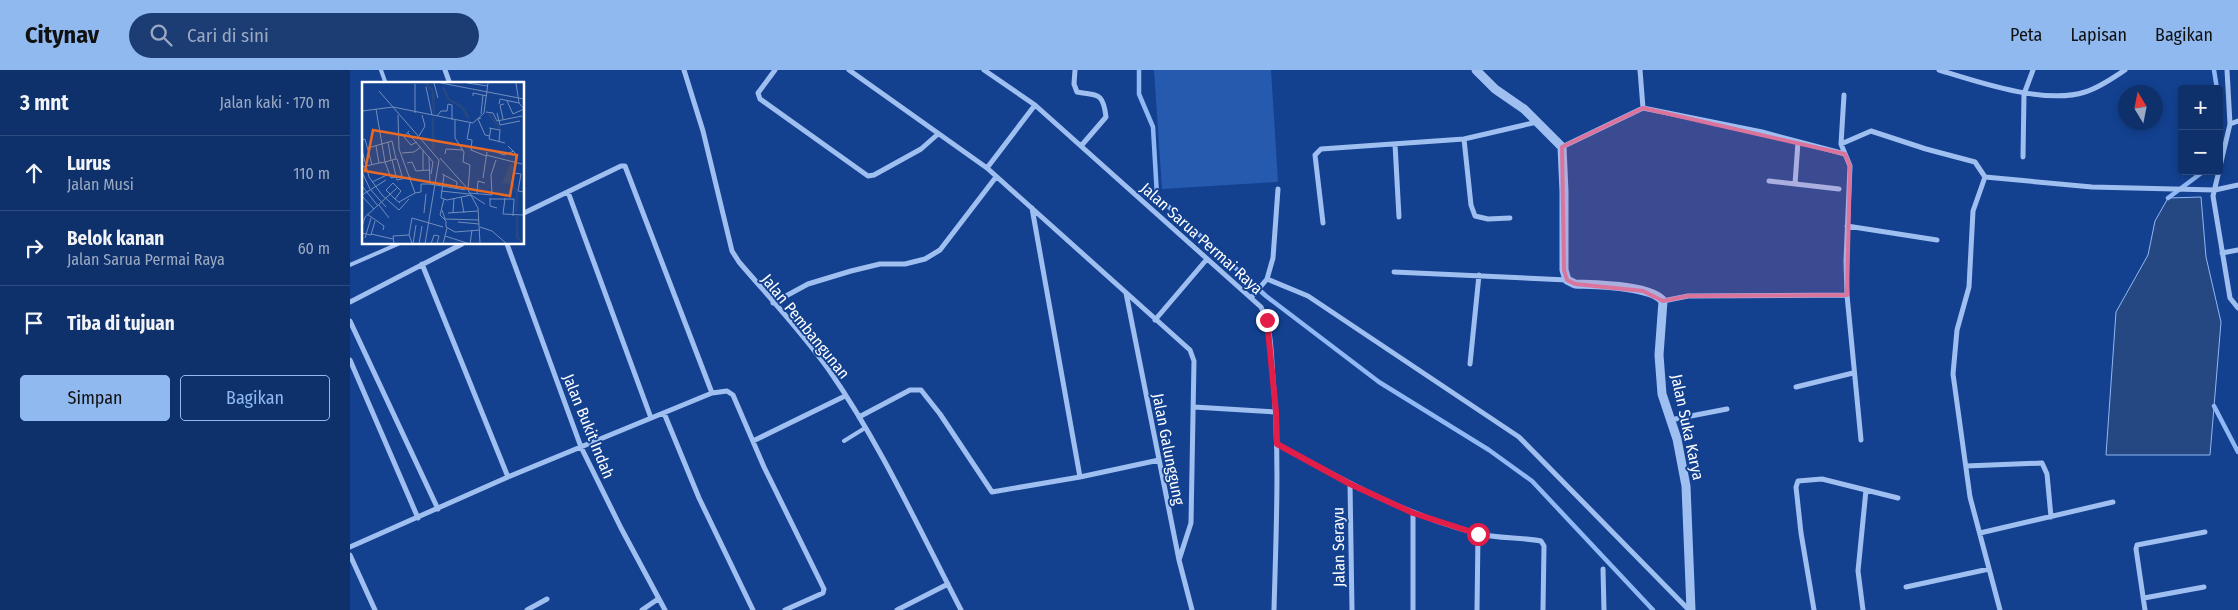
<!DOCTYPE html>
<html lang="id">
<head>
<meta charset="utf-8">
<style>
  :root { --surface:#0e316c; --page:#1c3d74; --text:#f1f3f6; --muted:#9ba9c2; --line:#2e4c7f; --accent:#90b9f0 }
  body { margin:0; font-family:"Fira Sans Condensed",sans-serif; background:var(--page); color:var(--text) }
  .controls { position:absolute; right:15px; top:15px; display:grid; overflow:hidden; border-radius:5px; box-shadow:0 2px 8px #0003 }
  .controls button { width:45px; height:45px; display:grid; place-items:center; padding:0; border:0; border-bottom:1px solid var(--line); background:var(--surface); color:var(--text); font:25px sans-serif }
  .compass { position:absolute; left:1768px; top:15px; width:45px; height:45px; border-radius:50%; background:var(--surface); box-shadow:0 2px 8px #0003; rotate:350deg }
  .stop { position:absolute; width:15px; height:15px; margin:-11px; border:4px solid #e11d48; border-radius:50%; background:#fff }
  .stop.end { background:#e11d48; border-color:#fff; box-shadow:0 1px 5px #0008 }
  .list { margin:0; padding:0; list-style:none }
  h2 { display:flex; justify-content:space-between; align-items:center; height:65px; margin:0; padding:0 20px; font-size:21px }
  h2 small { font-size:16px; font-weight:400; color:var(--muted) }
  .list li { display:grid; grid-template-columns:32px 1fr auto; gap:15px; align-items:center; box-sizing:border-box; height:75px; padding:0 20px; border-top:1px solid var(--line) }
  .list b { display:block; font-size:19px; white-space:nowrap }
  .list p { margin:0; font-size:16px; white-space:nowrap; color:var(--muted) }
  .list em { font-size:16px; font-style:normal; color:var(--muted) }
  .actions { display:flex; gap:10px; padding:15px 20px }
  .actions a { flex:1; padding:11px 0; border:1px solid var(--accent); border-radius:5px; text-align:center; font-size:18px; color:var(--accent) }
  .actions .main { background:var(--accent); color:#111 }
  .icon { flex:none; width:28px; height:28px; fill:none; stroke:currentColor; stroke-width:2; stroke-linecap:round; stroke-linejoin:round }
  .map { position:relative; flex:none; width:1888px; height:540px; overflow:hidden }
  header { display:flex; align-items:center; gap:30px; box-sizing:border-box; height:70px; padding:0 25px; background:var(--accent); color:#111 }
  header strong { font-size:24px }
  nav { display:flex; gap:28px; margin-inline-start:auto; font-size:18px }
  .search { width:350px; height:45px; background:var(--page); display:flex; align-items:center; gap:12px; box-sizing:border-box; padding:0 18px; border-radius:28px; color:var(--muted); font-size:19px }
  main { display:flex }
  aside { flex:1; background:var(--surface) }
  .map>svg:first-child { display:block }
</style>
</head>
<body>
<header>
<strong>Citynav</strong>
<div class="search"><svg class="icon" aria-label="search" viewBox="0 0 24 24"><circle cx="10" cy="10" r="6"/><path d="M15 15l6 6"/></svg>Cari di sini</div>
<nav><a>Peta</a><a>Lapisan</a><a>Bagikan</a></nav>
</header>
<main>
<aside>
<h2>3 mnt<small>Jalan kaki · 170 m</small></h2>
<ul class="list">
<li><svg class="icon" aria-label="ahead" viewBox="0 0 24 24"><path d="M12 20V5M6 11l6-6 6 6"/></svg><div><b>Lurus</b><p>Jalan Musi</p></div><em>110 m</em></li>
<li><svg class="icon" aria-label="right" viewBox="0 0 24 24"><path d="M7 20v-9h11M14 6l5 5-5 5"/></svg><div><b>Belok kanan</b><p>Jalan Sarua Permai Raya</p></div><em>60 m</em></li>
<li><svg class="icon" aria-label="arrive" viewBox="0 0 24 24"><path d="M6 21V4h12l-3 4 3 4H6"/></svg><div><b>Tiba di tujuan</b></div></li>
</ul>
<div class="actions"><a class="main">Simpan</a><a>Bagikan</a></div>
</aside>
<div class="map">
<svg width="1888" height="540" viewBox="0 0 1888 540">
  <rect width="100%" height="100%" fill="#134190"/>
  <!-- green -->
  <path fill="#255aaf" d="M804,0H921L928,112L812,119Z"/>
  <!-- water -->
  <path fill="#254882" stroke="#90b8f5" d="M1851,127L1856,187L1871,252L1860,385H1756L1766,242L1798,185L1805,151L1818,128Z"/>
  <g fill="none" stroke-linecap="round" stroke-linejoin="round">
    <!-- stream -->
    <path stroke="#90b8f5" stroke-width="4.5" d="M789,0V24L803,57L807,126L916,226L1029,312L1139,380L1182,411L1303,540
      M1864,0L1867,19
      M1818,128L1854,101
      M1864,336L1888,382"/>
    <!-- service -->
    <path stroke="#9fbff1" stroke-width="4" d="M31,0L36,14
      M0,195L48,174
      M494,371L515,358"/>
    <!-- minor -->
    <path stroke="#9fbff1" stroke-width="5" d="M95,0L100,14
      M334,0L353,61L382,181L389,192C419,227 452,262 479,300C531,375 569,459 611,540
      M425,0L408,23L410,29L518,106L524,105L571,79L588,64
      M499,0L637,98L840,280L844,291L841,453L829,490
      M634,0L685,35L911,237C922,259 921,284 923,308C930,385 926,463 924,540
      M725,0L724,14L727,22C747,26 753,21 756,47L731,76
      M1290,0L1293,38
      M1589,0C1628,12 1695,35 1735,22C1749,18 1763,8 1775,0
      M1877,0L1880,54L1863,126L1880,228L1888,238
      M1494,25L1491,74L1500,96L1496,191L1497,225L1511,370
      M1293,38L1412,62L1495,84
      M1880,54L1888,51
      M1114,69L1121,135L1125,146L1138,149L1160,148
      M1045,74L1049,147
      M1491,74L1521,61L1576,79L1625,92L1635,107L1623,141L1619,217L1607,260L1603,304L1620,427L1650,540
      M1212,77L1293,38
      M1673,87L1674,24L1683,0
      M637,98L685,35
      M1635,107L1742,117L1865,120L1888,115
      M1419,111L1489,119
      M1445,114L1448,72
      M218,122L301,348
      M682,138L730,407
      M174,143L271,96H275L362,323
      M973,153L965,85L971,79L1114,69L1187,52
      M1497,156L1587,170
      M157,174L231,377L271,458L315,540
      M1872,183L1888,180
      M72,194L158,407
      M1044,202L1217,210
      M917,209L958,226L1169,367L1339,540
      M776,223L829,490L842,540
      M901,228L917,209L923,188L928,119
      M1313,231L1338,226L1497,225
      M0,232L112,174
      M423,233L458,214L501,201L530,194H555L575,189L590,180L646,107
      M805,250L857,189
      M0,251L88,439
      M0,290L68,448
      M1120,294L1129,205
      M1446,317L1503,303
      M844,337L926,342
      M314,343L349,428L403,540
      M509,347L560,320H571L590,344L642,422L730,407L809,390
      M1320,350L1377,339
      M403,371L495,326
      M927,374C991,409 1055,445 1126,463C1147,469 1170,467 1191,471L1194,476L1193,540
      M1616,396L1692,393L1697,404L1701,447
      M1000,414L1002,540
      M1630,463L1763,432
      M0,477L158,407L362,323L377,321L383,325L414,397L474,519L473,523L435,540
      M0,485L25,540
      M1253,499L1254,540
      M1556,517L1639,499
      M1794,528L1854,517
      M177,540L197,529
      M292,540L308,529
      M547,540L598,514
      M1063,540V443
      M1127,540L1128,464
      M1464,540L1451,463L1446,417L1448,411L1472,409L1548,428
      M1513,540L1508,501L1516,420
      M1795,540L1786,479L1787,475L1855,462"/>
    <!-- tertiary -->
    <path stroke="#9fbff1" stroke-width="9" d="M1126,0L1145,19L1174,39L1212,77L1214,122V200L1217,210L1225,214C1245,215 1301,215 1313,231L1309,285L1312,324L1327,369L1336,416L1341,540"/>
  </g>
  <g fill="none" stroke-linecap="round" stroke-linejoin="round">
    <!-- route -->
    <path stroke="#e11d48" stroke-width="6" d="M917,250L926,342L927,374L1000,414L1063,443L1128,464"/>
  </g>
  <!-- marked area -->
  <path fill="#da749d" fill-opacity="0.2" stroke="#da749d" stroke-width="4" stroke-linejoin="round" d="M1293,38L1495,84L1500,96L1497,225L1338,226L1313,231L1293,221L1225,214L1217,210L1214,200L1212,77Z"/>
  <g text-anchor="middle" stroke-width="4" stroke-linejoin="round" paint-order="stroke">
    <!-- street labels -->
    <g font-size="16" fill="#fff" stroke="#134190">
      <text transform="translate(852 168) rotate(42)" y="6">Jalan Sarua Permai Raya</text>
      <text transform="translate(456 256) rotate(51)" y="6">Jalan Pembangunan</text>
      <text transform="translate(239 356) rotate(68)" y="6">Jalan Bukit Indah</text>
      <text transform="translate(1338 357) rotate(78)" y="6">Jalan Suka Karya</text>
      <text transform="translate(819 379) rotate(79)" y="6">Jalan Galunggung</text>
      <text transform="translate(988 477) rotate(-91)" y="6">Jalan Serayu</text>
    </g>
  </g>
  <!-- overview -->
  <g transform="translate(12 12)">
    <rect width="162" height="162" fill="#134190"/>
    <path d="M148,82H151L148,102L140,101Z" fill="#254882"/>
    <path fill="none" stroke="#254882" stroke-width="2.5" d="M63,1L71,9L72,31M81,5L86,17L100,25L107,37M127,32L139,48M71,35V68M149,99L155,111L154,130M155,134V155L162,162"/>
    <path fill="none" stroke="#718dbc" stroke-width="1" d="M72,1L76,16M79,1L162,17M105,1L126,4M154,1L157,21L162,27M53,2V31M64,5L70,33M17,9L77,78L63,162M111,14V11L125,14M145,19L151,32L162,27M86,22L90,23V38M137,22L138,17L157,21M0,29L31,25L111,41L122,31L126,1M124,30L131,31L135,39L160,34M135,31L138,43L158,39M119,32L121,13M36,33L37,67L53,111L37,120M75,34L79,29H85L86,22M119,36L116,37L123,53L128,54M141,37L138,23L142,22M93,38V56L102,70L101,80L108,83L106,108L116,126L118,161M108,41L105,57L110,58L109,68M127,46L138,48L137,60M129,46L127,57L143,61M47,49L42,55L49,63L55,60M46,51L71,80L69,92M57,54L63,44L60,33M0,58L3,57L10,83M26,60L29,78M14,64L17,81M146,64L154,72L152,91L159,92L156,109L162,110M6,66L30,59L34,77M0,68L7,95L20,113L37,128L47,117M61,68V89M109,68L124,74M132,69L142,73L152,69M40,71L52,70L59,65M83,72L84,67L101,68M124,73L160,82M67,75L68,102L103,108M78,76L106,107M30,78L35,98L49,95M45,81L50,80L54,89L67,88M0,85L17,81L23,80L30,78L34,77H35L40,94L29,96L23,80L14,27M0,90L8,107L24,125M80,92L95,100L94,107M82,93L79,116L85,118L109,113M121,96L125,70M10,100L27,92M0,104L16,124M79,109L107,112M53,111L59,110V102H68M107,111L130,113L129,93L134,78M115,111L116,99L123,101M0,113L24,98M109,113L123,122M0,114L12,127M99,115L102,131M128,116V124L135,126M143,116L141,132L162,133M33,117L39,109L31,101L24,108L33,117L38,121M82,117L78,133L84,139V145L93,150L118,148M128,117H152L151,134M17,123L27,136M80,128L83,137L117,138M62,131L64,112M86,131L116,129M91,131L92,116M5,132L22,144L21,148M96,140L117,142M0,145L3,135L36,105M118,145L130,149L145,162M0,151L9,153L13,139M9,152L31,157M83,154L108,162L110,148M3,156L9,136M50,161L47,153L50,136L81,145M32,162L31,154L47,153M51,162L54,143M57,162L60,144M69,162L72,153L77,154L75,162M81,162L85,146"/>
    <path fill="#ea6a24" fill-opacity="0.15" stroke="#ea6a24" stroke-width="2.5" d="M11,48L155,73L148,114L3,89Z"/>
    <rect width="162" height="162" fill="none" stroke="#fff" stroke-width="2.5"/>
  </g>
</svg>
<div class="controls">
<button>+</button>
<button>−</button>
</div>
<svg class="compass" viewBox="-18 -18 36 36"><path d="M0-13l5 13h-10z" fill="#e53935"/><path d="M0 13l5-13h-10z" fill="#9ba9c2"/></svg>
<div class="stop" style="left:1128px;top:464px"></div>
<div class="stop end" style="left:917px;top:250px"></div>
</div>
</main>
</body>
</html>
